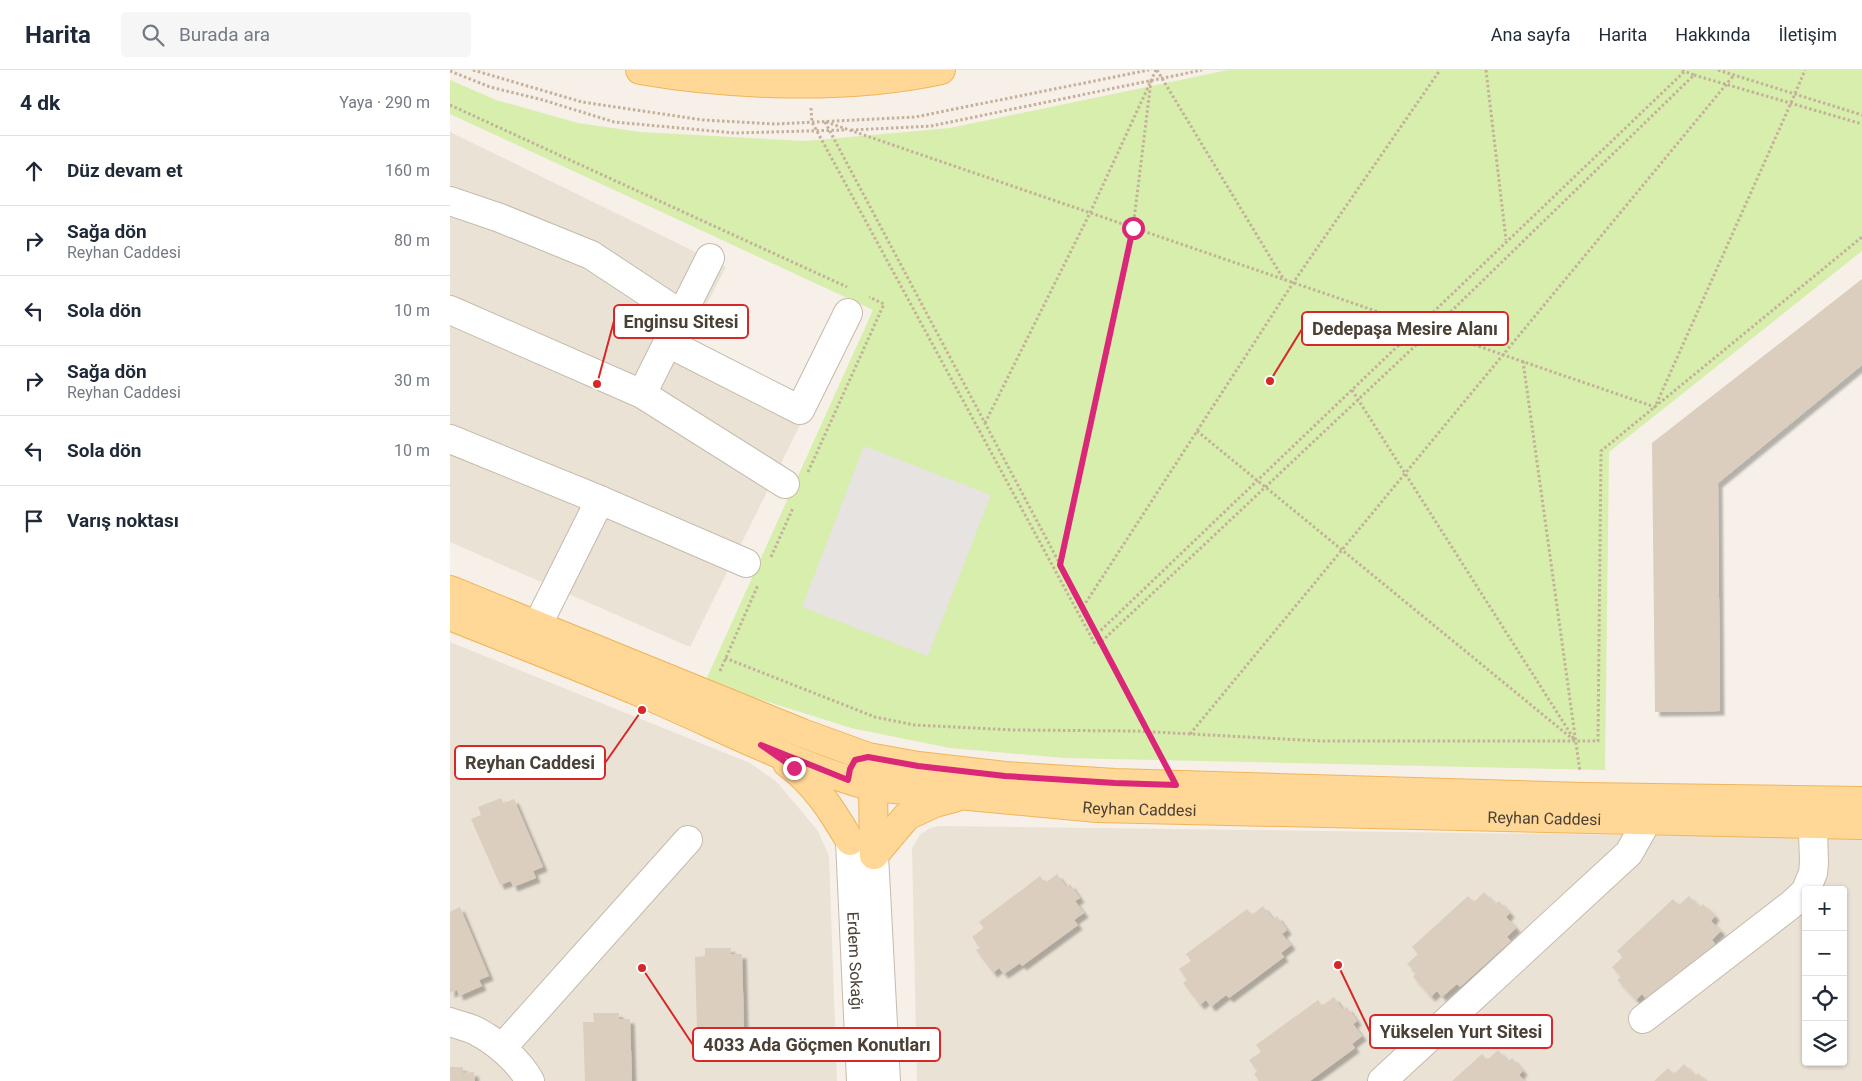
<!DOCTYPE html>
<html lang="tr">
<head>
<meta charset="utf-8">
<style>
  :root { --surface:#fff; --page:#f6f6f7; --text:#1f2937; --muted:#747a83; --line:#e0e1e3 }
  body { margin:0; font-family:Roboto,sans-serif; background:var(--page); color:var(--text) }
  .controls { position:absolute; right:15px; bottom:15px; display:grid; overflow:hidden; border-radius:5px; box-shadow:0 1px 4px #0004 }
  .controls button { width:45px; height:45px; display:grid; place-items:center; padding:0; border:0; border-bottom:1px solid var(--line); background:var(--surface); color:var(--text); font:25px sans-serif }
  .stop { position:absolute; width:15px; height:15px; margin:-11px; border:4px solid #db2777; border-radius:50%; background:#fff }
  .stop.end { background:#db2777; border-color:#fff; box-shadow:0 1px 5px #0008 }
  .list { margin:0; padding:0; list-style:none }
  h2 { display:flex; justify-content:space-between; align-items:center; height:65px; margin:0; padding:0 20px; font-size:21px }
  h2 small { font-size:16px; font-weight:400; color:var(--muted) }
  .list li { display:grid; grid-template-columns:32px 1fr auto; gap:15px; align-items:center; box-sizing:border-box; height:70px; padding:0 20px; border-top:1px solid var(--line) }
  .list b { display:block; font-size:19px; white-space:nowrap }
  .list p { margin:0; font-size:16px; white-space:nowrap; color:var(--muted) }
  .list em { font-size:16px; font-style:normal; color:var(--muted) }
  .icon { flex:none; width:28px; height:28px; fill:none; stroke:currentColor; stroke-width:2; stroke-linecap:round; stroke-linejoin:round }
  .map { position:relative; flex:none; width:1412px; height:1011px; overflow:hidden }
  header { display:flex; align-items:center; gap:30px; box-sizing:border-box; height:70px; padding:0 25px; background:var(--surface); border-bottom:1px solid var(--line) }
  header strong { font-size:24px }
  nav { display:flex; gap:28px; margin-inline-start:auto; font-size:18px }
  .search { width:350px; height:45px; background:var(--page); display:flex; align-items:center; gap:12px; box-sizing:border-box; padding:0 18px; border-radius:5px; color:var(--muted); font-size:19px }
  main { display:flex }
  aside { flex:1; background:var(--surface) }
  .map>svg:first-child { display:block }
</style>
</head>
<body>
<header>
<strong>Harita</strong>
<div class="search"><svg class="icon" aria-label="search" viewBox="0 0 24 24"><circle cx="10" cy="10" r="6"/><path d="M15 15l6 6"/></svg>Burada ara</div>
<nav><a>Ana sayfa</a><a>Harita</a><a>Hakkında</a><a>İletişim</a></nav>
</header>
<main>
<aside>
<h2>4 dk<small>Yaya · 290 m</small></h2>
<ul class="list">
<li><svg class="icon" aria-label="ahead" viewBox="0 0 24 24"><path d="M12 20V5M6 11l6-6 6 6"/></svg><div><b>Düz devam et</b></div><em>160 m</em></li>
<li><svg class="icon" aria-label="right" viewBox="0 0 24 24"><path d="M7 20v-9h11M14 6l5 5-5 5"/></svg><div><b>Sağa dön</b><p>Reyhan Caddesi</p></div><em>80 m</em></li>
<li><svg class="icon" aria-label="left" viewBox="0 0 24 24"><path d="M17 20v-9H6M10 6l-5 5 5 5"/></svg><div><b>Sola dön</b></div><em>10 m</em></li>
<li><svg class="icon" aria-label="right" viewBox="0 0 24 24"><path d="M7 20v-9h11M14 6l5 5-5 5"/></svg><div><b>Sağa dön</b><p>Reyhan Caddesi</p></div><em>30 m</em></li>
<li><svg class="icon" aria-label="left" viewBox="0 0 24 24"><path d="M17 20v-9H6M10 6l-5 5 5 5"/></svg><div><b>Sola dön</b></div><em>10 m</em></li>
<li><svg class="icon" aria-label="arrive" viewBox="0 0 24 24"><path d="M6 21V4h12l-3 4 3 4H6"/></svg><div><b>Varış noktası</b></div></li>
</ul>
</aside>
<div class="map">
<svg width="1412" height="1011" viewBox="0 0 1412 1011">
  <defs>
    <filter id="shadow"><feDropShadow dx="4.5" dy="4.5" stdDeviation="1" flood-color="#0004"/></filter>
  </defs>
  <rect width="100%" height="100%" fill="#f6f0e8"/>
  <!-- residential -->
  <path fill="#eae2d5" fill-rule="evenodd" d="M0,62L276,197L232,282L354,347L240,577L0,472Z
    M0,572L300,693L327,712L368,761L379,786L387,1011H0Z
    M490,756L1412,768V1011H467L462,778L470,765L480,758ZM1356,820H1393V992H1356Z"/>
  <!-- green -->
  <path fill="#d7eead" d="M778,0H1412V181L1159,382L1155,700L614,688L500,678L401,658L255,612L423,240L0,44V10L46,30L128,53L190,62L355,71L500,58Z"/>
  <!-- parking -->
  <path fill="#e6e3e0" d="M414,376L541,425L478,586L352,537Z"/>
  <!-- building -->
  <path fill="#dbcebf" filter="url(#shadow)" d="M1412,209V295L1268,413L1270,641L1205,642L1202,373Z
    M51,728L53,733L64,729L93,797L83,801L86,808L63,817L61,811L50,815L21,749L31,745L28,737Z
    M607,804L616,817L620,814L630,828L625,831L634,843L624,850L628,855L572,896L570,893L554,904L549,898L543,903L526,880L530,878L522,867L534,858L529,852L590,806L595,813Z
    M1034,822L1045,834L1049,831L1060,843L1056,847L1066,858L1057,867L1061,871L1010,917L1007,914L992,927L987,921L981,927L963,907L966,903L957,894L968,884L962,877L1018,826L1024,832Z
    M1239,826L1250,837L1253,834L1265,846L1261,851L1271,861L1262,870L1265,874L1214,920L1212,917L1197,930L1192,924L1186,930L1167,910L1171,907L1162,897L1173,887L1167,881L1223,829L1229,835Z
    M813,836L823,849L827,846L837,860L832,864L841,875L831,883L834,887L779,928L776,925L761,937L756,930L750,935L733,913L737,910L729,899L741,891L736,884L797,839L802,845Z
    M10,837L39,906L29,910L32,916L9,926L7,920L0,923V842Z
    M255,878H281L280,884H292L294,957L284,958V965L259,966V959H247L245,887L255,886Z
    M884,927L893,940L897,937L907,951L903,954L912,966L902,974L905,978L860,1011H809L804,1004L807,1001L799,990L811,982L806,975L868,930L872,936Z
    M143,943H169V949H180L182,1011H135L133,952H144Z
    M1048,980L1058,991L1062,988L1073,1001L1069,1005L1075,1011H1002L1032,984L1037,990Z
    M1234,994L1245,1006L1248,1003L1256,1011H1204L1218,998L1224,1004Z
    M0,997H13V1003L24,1002L25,1011H0Z"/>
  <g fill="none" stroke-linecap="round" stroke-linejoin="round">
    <defs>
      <g id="minor">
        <path d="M0,131L50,148L141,185L232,245"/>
        <path d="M0,240L192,324L260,188"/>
        <path d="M218,273L350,340L398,243"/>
        <path d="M192,324L335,414"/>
        <path d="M0,369L150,430L87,556"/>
        <path d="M150,430L296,493"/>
        <path id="s1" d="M400,771L411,1011"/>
        <path d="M424,785L436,1011"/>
        <path d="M1356,820L1363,803L1364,793L1362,731"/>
        <path d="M1193,949L1342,834L1356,821"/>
        <path d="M0,952C8,955 18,957 26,961C47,972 69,991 80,1011"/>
        <path d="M52,978L238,770"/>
        <path d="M932,1011L1179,783L1197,751L1204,729"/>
      </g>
      <g id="major">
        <path d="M190,0C283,16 399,20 491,0"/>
        <path d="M0,520L352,663L418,687L468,696L555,706L665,713L1133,727L1412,731"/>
        <path id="s2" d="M0,546C65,572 130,597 194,624C270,656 344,696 423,717L647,738L1412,755"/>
        <path d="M337,693C365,713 383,742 400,771"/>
        <path d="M421,698L423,717L424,785"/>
        <path d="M424,785L457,746L485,733L504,728"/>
      </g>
    </defs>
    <!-- minor casing -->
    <use href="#minor" stroke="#c5baac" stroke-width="30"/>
    <!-- major casing -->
    <use href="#major" stroke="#f0b55b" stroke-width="30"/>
    <!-- path -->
    <path stroke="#c5b199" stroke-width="3" stroke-dasharray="2.5 2.5" stroke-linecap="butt" d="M23,0L132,32L253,50L325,54L465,47L699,0
      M707,0L834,210
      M1036,0L1056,170
      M1268,0L1412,45
      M0,1L40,17L93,30L164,52L285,63L394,60
      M1244,5L1412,54
      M0,35L397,217
      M361,38L362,52L645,574L651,572L982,260L1244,5L1231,0
      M375,52L647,564L1235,1
      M376,52L1205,337L1341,33L1355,0
      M401,60L481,56L752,0
      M1073,291L1130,702
      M902,320L1124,669
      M535,353L640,143L706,0
      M747,361L1125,671
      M358,402L434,234L419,227
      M321,487L343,438
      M610,494L683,158L701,11
      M633,537L843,213L990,0
      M647,564L713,689
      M275,588L425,647L464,655L564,660L686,661L870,671H1148L1151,381L1412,167
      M270,601L308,515
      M740,664L1284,5"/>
    <!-- minor -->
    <use href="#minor" stroke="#fff" stroke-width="28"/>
    <!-- major -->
    <use href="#major" stroke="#ffd897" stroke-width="28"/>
  </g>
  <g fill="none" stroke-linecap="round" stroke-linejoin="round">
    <!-- route -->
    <path stroke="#db2777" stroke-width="6" d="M344,698L311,675L398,710L400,699L405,690L418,687L468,696L555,706L665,713L726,715L610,495L683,158"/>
  </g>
  <g text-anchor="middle" stroke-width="4.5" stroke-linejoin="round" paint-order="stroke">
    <!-- street labels -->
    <g font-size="16" fill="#4a4036" stroke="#fff">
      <text dy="6" stroke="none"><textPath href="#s2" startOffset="724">Reyhan Caddesi</textPath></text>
      <text dy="6" stroke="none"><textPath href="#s2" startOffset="1129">Reyhan Caddesi</textPath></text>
      <text dy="6" stroke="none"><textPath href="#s1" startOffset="120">Erdem Sokağı</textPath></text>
    </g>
  </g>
  <!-- callouts -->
  <path fill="none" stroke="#d62828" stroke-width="2" d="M147 314L164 251M820 311L852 259M192 640L155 693M888 895L920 962M192 898L243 975"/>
  <g fill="#d62828" stroke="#fff" stroke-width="2">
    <circle cx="147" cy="314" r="5"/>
    <circle cx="820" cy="311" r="5"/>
    <circle cx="192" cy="640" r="5"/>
    <circle cx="888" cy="895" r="5"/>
    <circle cx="192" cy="898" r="5"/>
  </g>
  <g fill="#fff" stroke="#d62828" stroke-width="2">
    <rect x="164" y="235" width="134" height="33" rx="5"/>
    <rect x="852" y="242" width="206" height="33" rx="5"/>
    <rect x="5" y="676" width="150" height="33" rx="5"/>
    <rect x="920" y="945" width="182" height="33" rx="5"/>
    <rect x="243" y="958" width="247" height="33" rx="5"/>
  </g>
  <g font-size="18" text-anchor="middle" font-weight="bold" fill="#4a4036">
    <text x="231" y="258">Enginsu Sitesi</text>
    <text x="955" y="265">Dedepaşa Mesire Alanı</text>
    <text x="80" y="699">Reyhan Caddesi</text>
    <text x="1011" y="968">Yükselen Yurt Sitesi</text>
    <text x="367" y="981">4033 Ada Göçmen Konutları</text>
  </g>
</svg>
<div class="controls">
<button>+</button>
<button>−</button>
<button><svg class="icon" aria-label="locate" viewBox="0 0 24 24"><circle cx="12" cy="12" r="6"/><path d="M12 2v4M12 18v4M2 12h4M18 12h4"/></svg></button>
<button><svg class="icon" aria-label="layers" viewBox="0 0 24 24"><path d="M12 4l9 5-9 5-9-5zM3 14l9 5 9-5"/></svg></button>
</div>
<div class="stop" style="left:683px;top:158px"></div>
<div class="stop end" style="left:344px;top:698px"></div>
</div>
</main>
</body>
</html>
